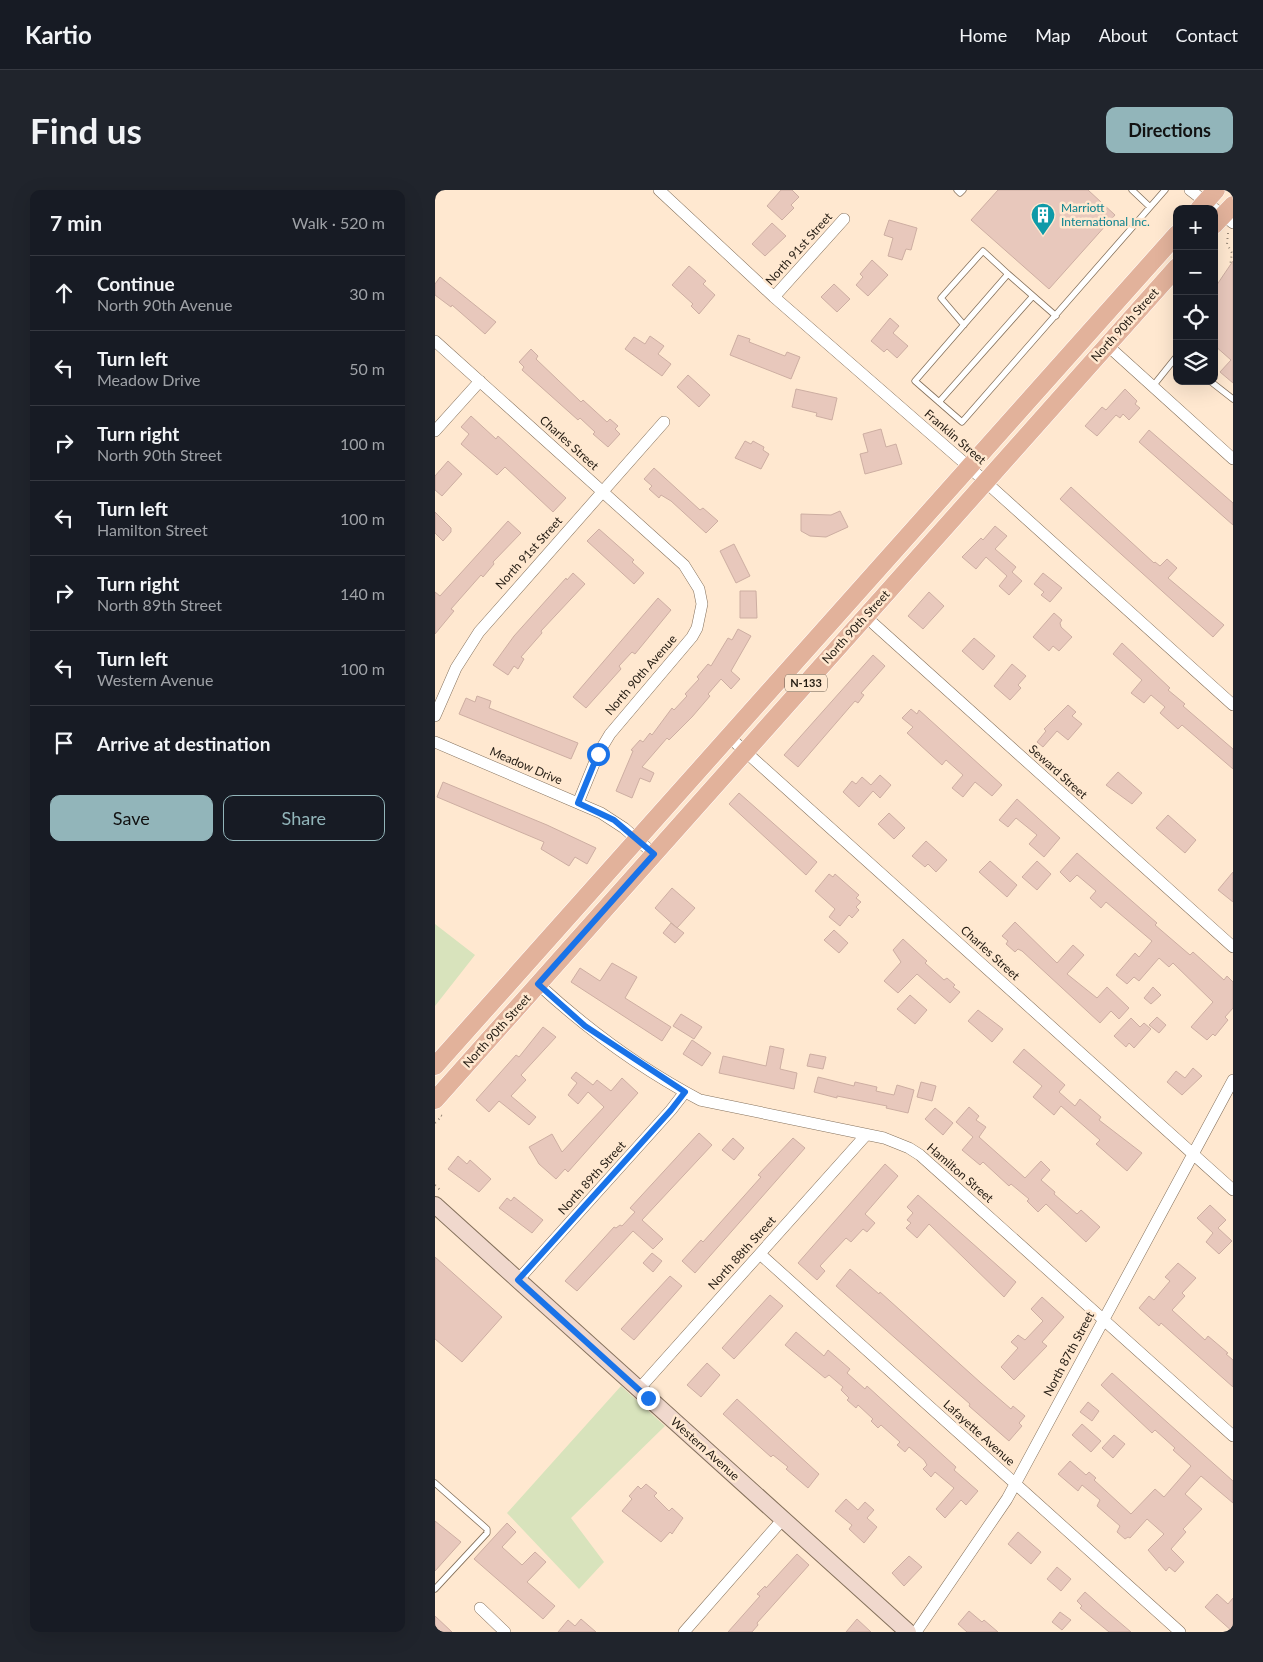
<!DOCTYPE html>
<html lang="en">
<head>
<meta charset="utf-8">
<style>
  :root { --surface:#171b24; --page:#20242c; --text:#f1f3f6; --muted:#9ea1a6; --line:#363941; --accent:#92b5ba }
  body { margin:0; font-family:Lato,sans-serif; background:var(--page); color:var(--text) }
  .controls { position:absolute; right:15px; top:15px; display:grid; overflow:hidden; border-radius:10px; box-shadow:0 5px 20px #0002 }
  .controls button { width:45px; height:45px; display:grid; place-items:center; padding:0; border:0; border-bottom:1px solid var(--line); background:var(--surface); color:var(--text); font:25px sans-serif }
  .stop { position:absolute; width:15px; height:15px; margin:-11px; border:4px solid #1a73e8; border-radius:50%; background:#fff }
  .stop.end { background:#1a73e8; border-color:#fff; box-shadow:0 1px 5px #0008 }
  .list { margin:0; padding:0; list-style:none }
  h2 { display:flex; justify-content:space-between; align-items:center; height:65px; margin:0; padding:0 20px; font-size:21px }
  h2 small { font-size:16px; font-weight:400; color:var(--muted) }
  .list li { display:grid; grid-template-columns:32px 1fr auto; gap:15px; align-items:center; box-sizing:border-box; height:75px; padding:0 20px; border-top:1px solid var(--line) }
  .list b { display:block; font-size:19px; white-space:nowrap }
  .list p { margin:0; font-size:16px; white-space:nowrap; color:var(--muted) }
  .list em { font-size:16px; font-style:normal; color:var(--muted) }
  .actions { display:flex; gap:10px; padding:15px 20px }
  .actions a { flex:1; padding:11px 0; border:1px solid var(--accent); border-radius:10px; text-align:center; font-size:18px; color:var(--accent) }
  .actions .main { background:var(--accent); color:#111 }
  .icon { flex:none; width:28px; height:28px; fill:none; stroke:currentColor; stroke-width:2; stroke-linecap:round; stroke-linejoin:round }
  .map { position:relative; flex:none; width:798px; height:1442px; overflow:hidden; border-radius:10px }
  header { display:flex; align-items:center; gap:30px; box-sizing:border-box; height:70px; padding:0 25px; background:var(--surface); border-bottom:1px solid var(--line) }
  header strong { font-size:24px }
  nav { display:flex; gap:28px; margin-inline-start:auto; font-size:18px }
  .intro { display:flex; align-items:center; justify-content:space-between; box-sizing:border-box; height:120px; padding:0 30px }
  h1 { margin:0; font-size:35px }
  .button { padding:12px 22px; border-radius:10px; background:var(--accent); color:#111; font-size:18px; font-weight:700 }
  main { display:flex; gap:30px; padding:0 30px }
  aside { flex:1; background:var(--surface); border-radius:10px; box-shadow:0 5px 20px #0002 }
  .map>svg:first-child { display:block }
</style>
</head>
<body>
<header>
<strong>Kartio</strong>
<nav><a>Home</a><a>Map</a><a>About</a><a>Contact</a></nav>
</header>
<div class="intro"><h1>Find us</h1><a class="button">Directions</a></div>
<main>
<aside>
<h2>7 min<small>Walk · 520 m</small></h2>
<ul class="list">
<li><svg class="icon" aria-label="ahead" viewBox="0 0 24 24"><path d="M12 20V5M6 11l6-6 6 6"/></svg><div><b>Continue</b><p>North 90th Avenue</p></div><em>30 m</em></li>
<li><svg class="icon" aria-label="left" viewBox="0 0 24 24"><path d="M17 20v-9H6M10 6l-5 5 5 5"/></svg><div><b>Turn left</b><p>Meadow Drive</p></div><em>50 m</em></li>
<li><svg class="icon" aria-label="right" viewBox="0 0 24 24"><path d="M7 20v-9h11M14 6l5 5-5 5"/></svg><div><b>Turn right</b><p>North 90th Street</p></div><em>100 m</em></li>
<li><svg class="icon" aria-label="left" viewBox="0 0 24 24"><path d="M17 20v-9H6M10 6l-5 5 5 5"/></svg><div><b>Turn left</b><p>Hamilton Street</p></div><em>100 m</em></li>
<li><svg class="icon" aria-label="right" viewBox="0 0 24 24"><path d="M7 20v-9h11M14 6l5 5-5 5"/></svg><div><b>Turn right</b><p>North 89th Street</p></div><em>140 m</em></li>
<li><svg class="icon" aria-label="left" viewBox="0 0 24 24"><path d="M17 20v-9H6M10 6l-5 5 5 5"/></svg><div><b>Turn left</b><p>Western Avenue</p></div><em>100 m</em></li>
<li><svg class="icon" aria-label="arrive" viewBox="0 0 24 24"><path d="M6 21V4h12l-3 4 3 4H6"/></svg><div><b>Arrive at destination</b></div></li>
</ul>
<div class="actions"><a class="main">Save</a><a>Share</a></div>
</aside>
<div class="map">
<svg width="798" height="1442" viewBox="0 0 798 1442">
  <rect width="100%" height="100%" fill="#ffe8d0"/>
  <!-- green -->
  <path fill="#d8e3bc" d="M0,734L40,765L0,816Z
    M186,1196L230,1236L136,1328L169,1372L144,1399L72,1323Z"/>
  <!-- building -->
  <path fill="#e8c8bc" stroke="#cdaea2" d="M346,0H357L364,7L356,15L359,18L347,30L332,16Z
    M563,0H653L680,25L614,99L536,30Z
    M454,30L482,38L476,60L471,59L467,70L453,66L458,48L449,45Z
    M337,33L351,46L330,66L317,54Z
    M437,70L453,85L433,106L421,95L428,87L425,84Z
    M798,71V193L785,182L796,170L779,155V99Z
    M254,76L271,91L268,94L280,105L264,124L256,116L258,114L237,95Z
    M5,87L61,132L50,144L17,115L16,117L0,105V94Z
    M399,94L415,109L402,122L386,107Z
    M455,128L464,136L458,143L473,156L462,168L452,159L449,162L436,151Z
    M303,145L315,149L314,152L350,166L352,162L365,167L356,189L295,165Z
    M215,146L229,156L223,164L236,174L227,186L190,159L199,147L210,154Z
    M96,159L103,166L101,169L146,212L148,210L172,232L175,229L183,236L180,239L185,244L173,257L158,244L160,242L145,228L143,230L87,180L89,177L84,172Z
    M253,185L275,205L264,217L242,197Z
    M361,199L402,208L397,230L381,226L382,223L357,217Z
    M690,199L702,211L700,214L705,218L694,230L688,224L685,228L681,225L662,246L650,236L667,217L671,220Z
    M36,226L61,249L63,246L131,308L118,322L70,277L62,285L26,254L34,244L26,237Z
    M446,239L451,257L461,254L467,274L430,284L425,264L433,262L428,244Z
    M714,240L798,313V335L704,252Z
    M310,251L316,254L318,251L329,257L328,260L334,264L326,279L300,268Z
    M13,271L27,284L7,306L0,300V286Z
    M219,278L265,320L268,318L283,331L271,343L236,311L226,305L224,308L214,299L217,296L209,289Z
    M636,297L719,373L720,372L725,376L732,369L742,378L733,388L789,435L778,447L625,309Z
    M405,321L413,337L391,347L375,346L366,341V324L396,325Z
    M0,322L16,338V342L8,351L0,343Z
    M73,331L86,343L58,372L59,374L48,387L46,385L16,419L19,421L0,444V402L5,406Z
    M560,336L572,346L560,359L581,377L577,382L587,391L574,405L564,396L572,386L551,367L541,379L527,367L546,348L548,350Z
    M164,339L199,370L197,372L209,383L199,394L152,351Z
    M299,354L315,386L301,393L285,361Z
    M138,383L150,394L106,441L107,443L86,467L89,469L83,479L79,476L73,485L58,475L79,446L131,388L132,390Z
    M608,383L627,398L615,412L606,405L609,402L599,394Z
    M305,401H321L322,428H305Z
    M494,402L509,416L488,439L473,426Z
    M223,408L236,420L200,464L197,462L184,476L186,479L151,518L138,507Z
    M619,423L627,430L625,433L626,437L637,447L624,461L618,456L614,461L598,447Z
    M303,439L316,446L296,481L305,489L296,499L286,489L273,504L275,506L257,527L234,550L232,548L207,577L219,583L215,592L205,588L197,608L181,601L198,561L196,560L205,550L208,552L215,543L217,545L237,518L239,520L252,506L250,504L264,489L262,487L273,474L276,476L293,448L297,450Z
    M539,448L560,466L548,480L527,461Z
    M687,453L735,498L733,500L750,514L748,516L798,559V579L747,535L743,539L725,523L730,517L716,505L709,513L696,503L707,490L678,464Z
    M438,465L450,476L426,503L429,505L423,513L420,511L363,577L349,565Z
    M577,474L591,486L583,495L586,498L575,510L559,496Z
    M42,506L56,511L54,518L143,553L136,569L24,524L31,508L40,512Z
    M633,515L641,522L637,526L647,534L633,550L622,541L608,557L602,552L611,541L609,539Z
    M476,519L482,524L484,520L567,595L557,606L540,592L528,607L517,598L528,585L511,570L507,575L472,543L478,537L467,528Z
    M683,582L707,603L697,614L671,595Z
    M445,585L456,595L445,608L438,601L424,617L408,602L417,591L421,594L427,587L436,595Z
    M8,592L112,635L161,658L152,674L140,667L134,676L106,659L109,652L2,607Z
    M304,603L382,672L371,685L294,614Z
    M582,609L625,648L609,667L594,654L602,645L581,628L573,637L564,630Z
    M454,623L470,638L459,649L443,634Z
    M733,625L761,650L750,663L721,638Z
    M491,651L512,670L501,682L493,674L490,677L477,666Z
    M642,663L722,733L720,735L755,765L758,762L789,790L792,786L798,792V818L790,827L793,830L780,846L778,844L772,850L756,837L778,812L738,773L734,777L724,768L704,791L699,787L692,794L681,785L700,763L704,767L717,751L671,712L666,718L655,708L661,701L642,685L635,692L625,682Z
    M555,671L582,695L572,707L544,682Z
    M602,671L616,684L602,700L587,687Z
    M798,682V712L783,700Z
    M394,684L398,687L400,684L424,705L421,708L426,712L421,717L424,720L417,728L414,725L405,736L394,727L400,719L380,701Z
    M237,698L260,718L242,738L220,718Z
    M580,732L622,773L638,755L649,765L632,784L662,808L672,797L694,818L684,829L676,821L665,833L587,761L583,759L580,762L571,754L573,751L567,746Z
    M236,733L249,743L240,753L228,743Z
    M399,740L413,753L404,763L389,750Z
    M468,749L492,771L490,773L509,790L512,788L520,795L518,797L525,802L515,813L482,784L463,803L449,791L466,772L458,760Z
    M177,773L202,787L190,808L236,837L227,851L136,792L145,778L165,791Z
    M718,797L726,805L716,814L709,808Z
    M475,805L492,820L480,834L462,819Z
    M543,820L568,839L557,852L533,831Z
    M246,824L267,837L259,849L238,836Z
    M722,827L731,835L724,843L714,835Z
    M696,828L705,837L709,833L716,839L699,858L694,853L691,857L679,846Z
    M108,837L121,847L86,885L91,890L76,906L101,927L94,935L64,911L54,922L41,910L81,865L84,867Z
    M257,850L276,863L267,876L248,864Z
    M335,856L349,859L345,879L362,883L359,899L284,883L288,866L331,876Z
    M589,859L630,895L624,902L640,916L645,909L666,927L664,930L707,963L692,981L661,954L665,950L626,916L619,925L598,907L607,896L578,872Z
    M375,864L391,867L388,879L372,876Z
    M758,878L767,886L747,905L732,892L741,881L750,888Z
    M141,882L158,895L162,890L176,901L187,888L203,903L133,982L130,979L121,989L104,974L94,957L117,944L127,962L169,917L153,902L143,914L133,905L142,893L136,888Z
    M383,887L419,896L420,892L442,897L441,901L459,905L462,895L479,900L473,923L451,918L452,916L402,906V908L379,902Z
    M486,892L501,896L497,911L482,907Z
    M534,917L544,926L541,930L551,937L544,947L590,988L606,971L615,980L606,990L620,1002L619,1004L642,1024L646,1020L665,1037L651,1052L611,1014L603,1022L592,1011L594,1009L576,994L574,996L548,972L545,975L527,960L538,947L521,932Z
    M500,918L518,933L508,945L490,929Z
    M264,943L277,955L207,1030L228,1049L218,1059L198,1041L142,1101L130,1091L179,1037L181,1038L185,1035L187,1036L200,1022L195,1018Z
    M298,948L309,958L299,970L287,960Z
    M358,948L370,958L260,1083L247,1071L266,1050L268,1052L326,987L323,985Z
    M23,966L32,974L35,970L56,989L44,1002L13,979Z
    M450,974L463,986L430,1024L440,1033L432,1042L428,1039L416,1052L411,1048L385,1076L390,1081L382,1090L363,1073Z
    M483,1005L581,1092L569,1107L494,1034L482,1048L471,1038L476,1033L472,1030L478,1023L472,1017Z
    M79,1007L108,1030L97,1043L64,1018L72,1008L76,1011Z
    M775,1015L791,1030L783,1038L797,1051L784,1064L771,1052L778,1043L762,1028Z
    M217,1063L227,1071L218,1082L208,1073Z
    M0,1067L67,1127L27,1172L0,1149Z
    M743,1073L761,1088L747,1103L750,1106L737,1120L770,1150L773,1146L793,1163L791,1164L798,1170V1197L726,1133L724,1136L704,1118L714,1106L719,1110L735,1091L730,1087Z
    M415,1079L444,1104L445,1102L546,1193L576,1219L578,1216L590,1226L584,1233L587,1236L574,1251L534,1216L535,1214L401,1096Z
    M235,1086L247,1096L199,1150L186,1139Z
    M335,1105L348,1116L299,1169L287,1158Z
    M607,1107L629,1127L607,1152L612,1156L579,1190L566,1177L583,1158L576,1152L583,1145L590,1150L608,1131L596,1119Z
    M361,1142L389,1166L393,1160L415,1179L412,1183L430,1199L432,1196L521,1277L519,1280L543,1301L531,1315L526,1310L510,1328L501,1319L519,1298L500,1282L496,1287L488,1279L492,1275L489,1270L474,1257L470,1262L462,1255L465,1252L446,1235L443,1238L436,1231L438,1229L423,1215L421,1218L412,1210L414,1208L406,1200L408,1197L394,1185L390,1188L350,1155Z
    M272,1173L285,1185L266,1207L252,1195Z
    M677,1183L798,1291V1313L766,1286L750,1304L767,1319L748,1339L751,1342L736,1359L749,1372L740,1382L734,1377L731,1381L713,1360L729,1344L712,1329L695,1348L693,1347L690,1349L682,1342L685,1336L662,1316L665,1310L647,1295L643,1301L623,1284L635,1271L651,1285L654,1282L661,1288L659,1290L696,1324L720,1299L729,1307L756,1276L738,1260L740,1258L720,1240L717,1243L666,1195Z
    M302,1209L384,1284L373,1298L351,1279L353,1277L338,1265L336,1267L288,1224Z
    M653,1212L664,1221L657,1231L645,1222Z
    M647,1234L666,1251L656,1262L637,1245Z
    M679,1245L690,1254L678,1268L667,1258Z
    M211,1294L222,1303L219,1306L234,1321L237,1318L248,1328L237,1344L235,1342L226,1352L187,1321L197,1309L194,1306L203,1296L206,1299Z
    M411,1309L423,1320L430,1312L439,1320L432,1328L442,1337L429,1353L414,1339L417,1335L400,1321Z
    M0,1331L26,1352L0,1381Z
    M72,1333L81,1342L67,1357L87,1375L100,1362L111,1372L92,1392L120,1416L108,1429L39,1369Z
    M583,1342L606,1362L596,1374L573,1354Z
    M362,1364L374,1375L322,1433L323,1435L317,1442H293L325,1406L322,1404L330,1396L331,1398Z
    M474,1366L487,1377L469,1396L457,1383Z
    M622,1377L636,1389L626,1401L612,1389Z
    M650,1402L669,1419L696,1442H674L645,1418L647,1416L642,1411Z
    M782,1404L793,1414L798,1408V1442L770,1417Z
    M534,1421L547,1432L549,1430L563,1442H532L523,1434Z
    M625,1422L636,1430L627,1440L617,1432Z
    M0,1426L17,1442H0Z
    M146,1429L161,1442H123L133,1430L140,1436Z
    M422,1429L436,1442H411Z"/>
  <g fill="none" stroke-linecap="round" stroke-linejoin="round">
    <defs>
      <path id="lane" d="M522,0L525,3L528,0
        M697,0L715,17
        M621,126L573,84L480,191L527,232L730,0
        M529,135L506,108L548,61L573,84
        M775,191L798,209
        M718,196L742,166
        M504,212L598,106
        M0,1293L52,1339V1343L0,1399"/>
      <path id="street" d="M224,0L339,107L534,277L798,515
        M755,0L798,33
        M339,107L409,29
        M0,151L249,375L264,399L267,414L262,438L257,447L175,544L163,564L143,613
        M672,155L798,269
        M0,241L45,191
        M430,426L798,757
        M0,526L21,478L44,442L229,232
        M293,546L798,1000
        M0,552L166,623L189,638L219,664
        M103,794C152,839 206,879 265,910L449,948L474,958L485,965L798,1246
        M325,1064L745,1442
        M83,1090L236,920L250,902
        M204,1199L431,945
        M45,1418L70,1442
        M249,1442L348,1329
        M481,1442L572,1309L798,890"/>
      <path id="secondary" d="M0,1015L473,1442"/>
      <path id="primary" d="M764,19L781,0
        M779,35L798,15
        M0,876L742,44
        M0,910L742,77"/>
    </defs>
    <!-- lane casing -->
    <use href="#lane" stroke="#85715c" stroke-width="7"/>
    <!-- street casing -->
    <use href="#street" stroke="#85715c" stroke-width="12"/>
    <!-- secondary casing -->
    <use href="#secondary" stroke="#85715c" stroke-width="18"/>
    <!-- primary casing -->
    <use href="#primary" stroke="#fff" stroke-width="19"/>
    <!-- path -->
    <path stroke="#978776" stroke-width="2" stroke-dasharray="1 4" stroke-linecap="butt" d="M793,43L792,54L797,63L795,76
      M0,933L7,926L5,925
      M0,995L7,1002"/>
    <!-- lane -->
    <use href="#lane" stroke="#fff" stroke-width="5.5"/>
    <!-- street -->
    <use href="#street" stroke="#fff" stroke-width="11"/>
    <!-- secondary -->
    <use href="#secondary" stroke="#f0d8cd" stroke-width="16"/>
    <!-- primary -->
    <use href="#primary" stroke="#e2b29b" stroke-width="18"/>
  </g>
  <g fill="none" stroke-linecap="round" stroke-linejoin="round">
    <!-- route -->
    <path stroke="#1a73e8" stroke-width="6" d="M163,564L143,613L179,630L219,664L103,794L150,836L250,902L236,920L83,1090L213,1208"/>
  </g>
  <!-- icons -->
  <defs>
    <symbol id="building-pin" viewBox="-11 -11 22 30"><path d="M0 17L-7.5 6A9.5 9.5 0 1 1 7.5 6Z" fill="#0f9aa8" stroke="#ffe8d0"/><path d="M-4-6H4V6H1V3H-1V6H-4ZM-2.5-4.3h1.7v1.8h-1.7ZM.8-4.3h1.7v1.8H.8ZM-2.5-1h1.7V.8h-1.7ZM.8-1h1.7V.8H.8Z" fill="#fff"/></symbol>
  </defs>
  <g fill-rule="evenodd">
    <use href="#building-pin" x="594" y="11" width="28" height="38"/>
  </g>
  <g text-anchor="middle" stroke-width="5" stroke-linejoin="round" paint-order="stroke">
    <!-- shield labels -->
    <rect fill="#ffe8d0" stroke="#65584b" stroke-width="1" x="350" y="484.5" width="42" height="17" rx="4"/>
    <g font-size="11" font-weight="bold" fill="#231b12">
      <text x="371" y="497">N-133</text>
    </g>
    <!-- culture labels -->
    <g font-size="12" fill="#0d838f" stroke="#ffe8d0" text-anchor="start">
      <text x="626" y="22">Marriott<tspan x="626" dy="14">International Inc.</tspan></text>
    </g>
    <!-- street labels -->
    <g font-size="12" fill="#231b12" stroke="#ffe8d0">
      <text transform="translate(364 59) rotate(-48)" y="4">North 91st Street</text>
      <text transform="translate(690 135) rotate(-48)" y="4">North 90th Street</text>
      <text transform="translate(520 247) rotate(41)" y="4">Franklin Street</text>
      <text transform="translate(134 253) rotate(42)" y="4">Charles Street</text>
      <text transform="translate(94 363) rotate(-48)" y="4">North 91st Street</text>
      <text transform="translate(421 437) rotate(-48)" y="4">North 90th Street</text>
      <text transform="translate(206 485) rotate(-49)" y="4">North 90th Avenue</text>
      <text transform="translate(91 576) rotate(23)" y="4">Meadow Drive</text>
      <text transform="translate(623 582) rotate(42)" y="4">Seward Street</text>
      <text transform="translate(555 763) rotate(42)" y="4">Charles Street</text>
      <text transform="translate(62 841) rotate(-48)" y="4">North 90th Street</text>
      <text transform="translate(525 983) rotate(41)" y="4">Hamilton Street</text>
      <text transform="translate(157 988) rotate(-48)" y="4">North 89th Street</text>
      <text transform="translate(307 1063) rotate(-48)" y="4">North 88th Street</text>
      <text transform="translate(634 1164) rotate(-62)" y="4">North 87th Street</text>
      <text transform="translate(544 1243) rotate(42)" y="4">Lafayette Avenue</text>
      <text transform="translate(270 1259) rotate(42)" y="4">Western Avenue</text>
    </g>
  </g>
</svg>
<div class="controls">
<button>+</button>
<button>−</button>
<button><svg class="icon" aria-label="locate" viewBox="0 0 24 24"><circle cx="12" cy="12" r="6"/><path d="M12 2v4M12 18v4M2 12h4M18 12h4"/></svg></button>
<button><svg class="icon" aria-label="layers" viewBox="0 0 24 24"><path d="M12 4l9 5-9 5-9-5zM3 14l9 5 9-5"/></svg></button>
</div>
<div class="stop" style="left:163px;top:564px"></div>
<div class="stop end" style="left:213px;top:1208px"></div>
</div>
</main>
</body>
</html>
